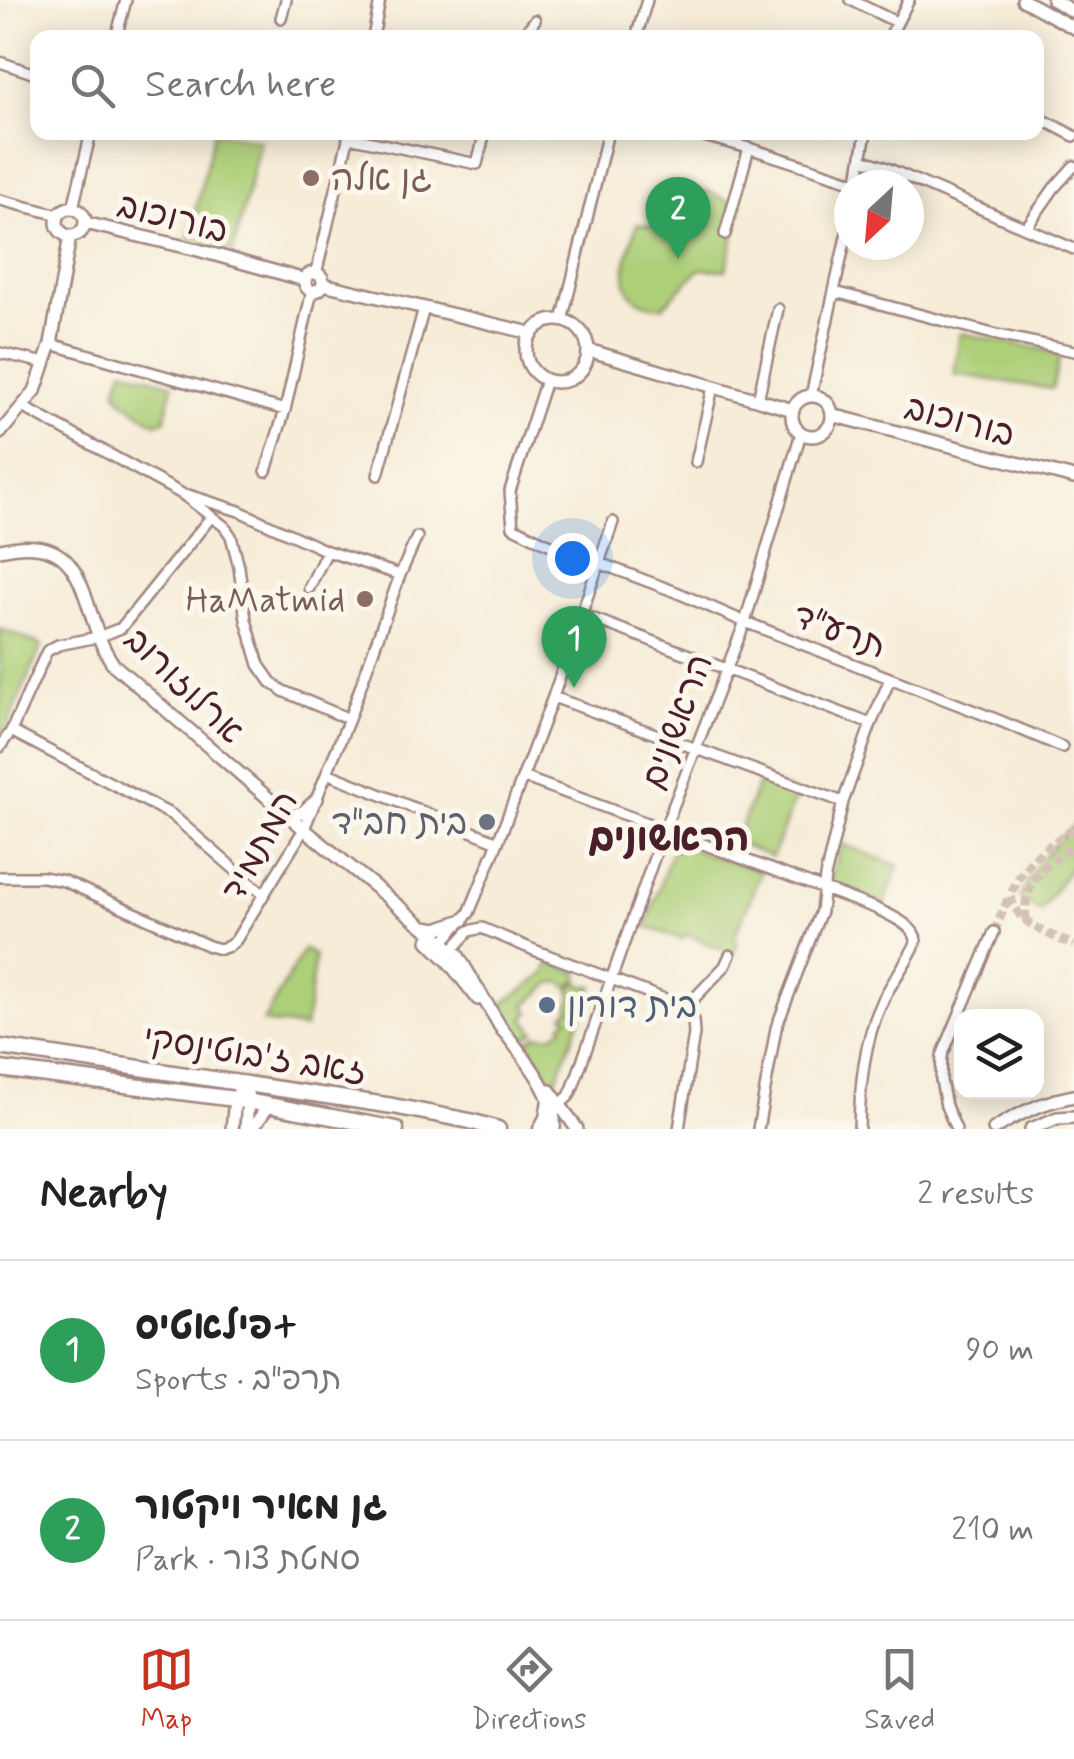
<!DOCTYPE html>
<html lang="en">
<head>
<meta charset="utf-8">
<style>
  :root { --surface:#fff; --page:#f2f2f2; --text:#222; --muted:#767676; --line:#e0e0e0; --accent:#c8321e }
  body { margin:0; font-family:Mynerve,"Playpen Sans Hebrew",sans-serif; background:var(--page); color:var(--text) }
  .controls { position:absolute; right:30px; bottom:30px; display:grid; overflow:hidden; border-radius:20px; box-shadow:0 5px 25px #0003 }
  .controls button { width:90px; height:90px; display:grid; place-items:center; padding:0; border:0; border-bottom:2px solid var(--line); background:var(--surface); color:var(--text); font:50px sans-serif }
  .compass { position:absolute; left:834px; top:170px; width:90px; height:90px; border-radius:50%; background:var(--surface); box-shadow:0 5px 25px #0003; rotate:206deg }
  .you { position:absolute; left:572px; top:558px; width:35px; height:35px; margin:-25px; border:8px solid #fff; border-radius:50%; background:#1a73e8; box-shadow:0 0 0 15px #1a73e833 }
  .badge { display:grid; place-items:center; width:65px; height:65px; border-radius:50%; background:var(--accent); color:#fff; font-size:32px; font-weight:700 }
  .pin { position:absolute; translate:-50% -82px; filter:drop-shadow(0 2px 5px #0008) }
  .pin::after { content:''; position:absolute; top:52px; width:35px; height:30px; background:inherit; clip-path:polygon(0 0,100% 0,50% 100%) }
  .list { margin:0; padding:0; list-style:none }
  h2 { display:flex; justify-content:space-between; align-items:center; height:130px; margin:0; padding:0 40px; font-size:42px }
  h2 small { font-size:32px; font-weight:400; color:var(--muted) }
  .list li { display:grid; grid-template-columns:65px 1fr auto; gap:30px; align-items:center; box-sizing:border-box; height:180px; padding:0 40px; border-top:2px solid var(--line) }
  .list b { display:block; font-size:38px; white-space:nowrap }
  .list p { margin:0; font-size:32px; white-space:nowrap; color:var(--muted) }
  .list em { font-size:32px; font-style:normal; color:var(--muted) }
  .icon { flex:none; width:55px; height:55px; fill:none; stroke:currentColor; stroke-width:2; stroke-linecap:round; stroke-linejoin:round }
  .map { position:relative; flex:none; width:1074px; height:1129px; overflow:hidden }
  .search { position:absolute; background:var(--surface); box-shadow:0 5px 25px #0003; left:30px; right:30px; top:30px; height:110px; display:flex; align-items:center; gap:25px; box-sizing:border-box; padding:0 35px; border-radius:20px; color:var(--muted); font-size:38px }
  .sheet { height:490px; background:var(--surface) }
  nav { display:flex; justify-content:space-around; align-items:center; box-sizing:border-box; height:140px; border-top:2px solid var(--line); background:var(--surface); font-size:28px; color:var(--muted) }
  nav a { display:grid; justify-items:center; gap:5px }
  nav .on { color:var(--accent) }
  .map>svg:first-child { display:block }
</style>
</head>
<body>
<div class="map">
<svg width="1074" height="1129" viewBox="0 0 1074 1129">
  <rect width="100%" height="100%" fill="#fbf7ec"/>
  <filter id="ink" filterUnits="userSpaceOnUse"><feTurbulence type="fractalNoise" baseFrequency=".01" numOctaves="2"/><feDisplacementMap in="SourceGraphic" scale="20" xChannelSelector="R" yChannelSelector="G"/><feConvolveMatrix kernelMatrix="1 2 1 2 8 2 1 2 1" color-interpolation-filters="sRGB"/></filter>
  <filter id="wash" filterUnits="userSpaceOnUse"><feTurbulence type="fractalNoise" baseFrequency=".0048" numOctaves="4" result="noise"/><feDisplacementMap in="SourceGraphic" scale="40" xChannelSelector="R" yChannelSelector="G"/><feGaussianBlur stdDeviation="2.25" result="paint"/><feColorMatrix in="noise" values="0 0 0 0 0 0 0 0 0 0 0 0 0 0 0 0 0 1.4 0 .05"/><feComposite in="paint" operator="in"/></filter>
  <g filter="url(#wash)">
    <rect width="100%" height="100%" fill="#f6ecd7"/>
    <!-- green -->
    <path fill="#adcf78" stroke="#7c7752" stroke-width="2.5" d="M214,133H224L260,141L233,252L188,241Z
      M706,190L741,207L726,270L700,269L662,307C607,301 627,259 637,224L693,232Z
      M960,333L1061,353L1052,389L954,374Z
      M123,369L173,384L165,420L155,423L122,400L116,390Z
      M0,629L42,645L6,729L0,738Z
      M760,779L797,794L772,857L735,842Z
      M1074,825V862L1040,912L1019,898C1032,869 1050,846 1074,825Z
      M842,844L899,866L884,905L829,883Z
      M681,846L761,871L734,939L737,943L734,954L685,934L682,939L646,927L672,850L677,851Z
      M304,949L315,956L305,1028L263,1022Z
      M550,962L579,973L578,979L568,987L561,982L551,983L526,1005L530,1012L524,1018L535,1032L523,1039L497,1005H501L544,975Z
      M579,982L583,986H593L554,1085L527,1042L538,1035L551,1036L563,1027L561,1024L568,1019L564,1015L571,1009L569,1007L572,996L569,989Z"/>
  </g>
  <g filter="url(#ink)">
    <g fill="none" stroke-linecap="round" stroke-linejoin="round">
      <!-- minor-tunnel -->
      <path stroke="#d4c3b5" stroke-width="9" stroke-dasharray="9 4.5" stroke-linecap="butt" d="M1074,829C1048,846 1022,863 1011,895C1014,923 1051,935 1074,945
        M1026,920C1022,881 1045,866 1074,846
        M994,932L1009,897"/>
      <defs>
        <path id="minor" d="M851,0L896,22
          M281,18L286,0
          M116,38L126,0
          M373,38L380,0
          M521,38L535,20
          M636,38L647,0
          M889,38L909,0
          M0,62L38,75
          M1036,116L1074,136
          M688,132L749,148L857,183
          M348,137L477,164L485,132
          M862,159L882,166L1074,249
          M857,185L866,132
          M0,200L59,215
          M73,208L91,132
          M1026,228L1054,188L1074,166
          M725,234L749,148
          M316,274L349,135
          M835,292L993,334L1074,351
          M562,321L608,132
          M51,344L285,410
          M0,353L45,363
          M546,380L510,491L513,527L546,543L676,592L745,622L998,720L1062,747
          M811,396L849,223
          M758,400L778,309
          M23,407L182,494L224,526L231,536L239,567L246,620L259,665L271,682L283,691L349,719
          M696,462L713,387
          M266,471L285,410L312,291
          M378,475L424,308
          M188,495L239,511L327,551L400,575
          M309,588L327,551
          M581,614L871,724
          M553,697L843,802
          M11,731L172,815L263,894
          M0,747L11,731L47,651L58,645L98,637L121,628L211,517
          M327,773L498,842
          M523,777L875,908C887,914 915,925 916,940C917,947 888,988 883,1000C864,1040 860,1085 859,1129
          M0,877H43L64,881L209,946L220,949L229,946L236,940L304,829L349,719L400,575L417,537
          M442,947L445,939L469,913L498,842L553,697L613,522
          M450,952L469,931L482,928L534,950L686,1007
          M560,1104L569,1096L573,1087L664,830L745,622L801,433
          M679,1129L694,1034L693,1020L686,1007L725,966L730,955
          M758,1129L776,1028L821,911L825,877L843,802L871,724L890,679
          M956,1129L946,1106L941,1080L942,1056L994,932"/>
        <path id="tertiary" d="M1023,0L1074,28
          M1053,0L1074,12
          M57 222a14 14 0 1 1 28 0a14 14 0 1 1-28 0Z
          M85,223L198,250L305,280
          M305 282a9 9 0 1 1 18 0a9 9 0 1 1-18 0Z
          M323,284L531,333
          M526 351a31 31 0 1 1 62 0a31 31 0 1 1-62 0Z
          M588,350L793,410
          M792 416a20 20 0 1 1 40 0a20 20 0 1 1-40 0Z
          M832,415L1074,478
          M0,433L35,391L51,344L70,236
          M0,550C96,527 77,616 114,665L304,829L457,954L503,1031
          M288,816L303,812L317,799
          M425,927L437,929L463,920
          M428,941L448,961L478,999
          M499,1025C519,1051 558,1095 554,1129
          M550,1091L577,1129
          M232,1129L235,1099L244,1082
          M246,1129L248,1096
          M252,1129L269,1105
          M994,1129C1019,1113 1045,1101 1074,1096
          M1031,1129L1057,1118L1074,1117"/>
        <path id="primary" d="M0,1047L393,1106L470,1121L498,1129
          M0,1069L235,1099L396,1129
          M541,1129L547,1118L550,1100"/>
      </defs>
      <!-- minor casing -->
      <use href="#minor" stroke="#a08681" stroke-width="14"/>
      <!-- tertiary casing -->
      <use href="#tertiary" stroke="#a08681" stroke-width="16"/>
      <!-- primary casing -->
      <use href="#primary" stroke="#a08681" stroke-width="19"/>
      <!-- minor -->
      <use href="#minor" stroke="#fff" stroke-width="9"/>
      <!-- tertiary -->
      <use href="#tertiary" stroke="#fff" stroke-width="11"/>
      <!-- primary -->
      <use href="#primary" stroke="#fff" stroke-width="14"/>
    </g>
  </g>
  <!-- markers -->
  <g fill="#8d6e63" stroke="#fbf7ec" stroke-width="4">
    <circle cx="311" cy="178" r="10"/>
    <circle cx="365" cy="599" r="10"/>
  </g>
  <circle fill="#6b7280" stroke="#fbf7ec" stroke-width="4" cx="487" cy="822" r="10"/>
  <circle fill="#5c6f8a" stroke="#fbf7ec" stroke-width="4" cx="547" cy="1005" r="10"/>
  <g text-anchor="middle" stroke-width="10" stroke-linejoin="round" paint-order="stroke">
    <!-- education labels -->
    <g font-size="35" fill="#785e54" stroke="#fbf7ec" text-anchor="start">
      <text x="331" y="190">גן אלה</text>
      <text x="345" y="611" text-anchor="end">HaMatmid</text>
    </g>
    <!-- street labels -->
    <g font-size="35" fill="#4a1f2b" stroke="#fbf7ec">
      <text transform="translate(173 217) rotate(14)" y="12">בורוכוב</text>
      <text transform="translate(960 420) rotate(15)" y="12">בורוכוב</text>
      <text transform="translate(840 630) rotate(21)" y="12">תרע"ד</text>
      <text transform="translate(185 685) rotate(44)" y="12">ארלוזורוב</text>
      <text transform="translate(676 721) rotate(-69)" y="12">הראשונים</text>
      <text transform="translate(259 845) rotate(-61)" y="12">המתמיד</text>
      <text transform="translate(255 1054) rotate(9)" y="12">זאב ז'בוטינסקי</text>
    </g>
    <!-- worship labels -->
    <g font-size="35" fill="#5b616d" stroke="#fbf7ec" text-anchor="end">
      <text x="467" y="834">בית חב"ד</text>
    </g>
    <!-- service labels -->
    <g font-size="35" fill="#4e5e75" stroke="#fbf7ec" text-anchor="start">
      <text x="567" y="1017">בית דורון</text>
    </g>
    <!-- neighbourhood labels -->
    <g font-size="38" font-weight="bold" fill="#4a1f2b" stroke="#fbf7ec">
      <text x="669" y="850">הראשונים</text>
    </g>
  </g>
</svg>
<div class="controls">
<button><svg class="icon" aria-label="layers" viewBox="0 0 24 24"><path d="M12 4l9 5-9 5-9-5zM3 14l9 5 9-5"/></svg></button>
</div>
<svg class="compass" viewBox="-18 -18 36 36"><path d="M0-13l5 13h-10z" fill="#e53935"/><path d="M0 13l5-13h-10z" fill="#767676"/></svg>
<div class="you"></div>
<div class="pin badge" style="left:574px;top:688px;background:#2e9e5b">1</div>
<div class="pin badge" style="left:678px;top:259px;background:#2e9e5b">2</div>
<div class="search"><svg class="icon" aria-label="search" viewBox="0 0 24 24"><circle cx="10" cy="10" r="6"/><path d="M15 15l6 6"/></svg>Search here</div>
</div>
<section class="sheet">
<h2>Nearby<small>2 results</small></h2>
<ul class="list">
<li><span class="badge" style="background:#2e9e5b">1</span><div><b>פילאטיס+</b><p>Sports · תרפ&quot;ב</p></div><em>90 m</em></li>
<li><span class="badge" style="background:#2e9e5b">2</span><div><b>גן מאיר ויקטור</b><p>Park · סמטת צור</p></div><em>210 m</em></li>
</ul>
</section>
<nav>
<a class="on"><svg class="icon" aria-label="map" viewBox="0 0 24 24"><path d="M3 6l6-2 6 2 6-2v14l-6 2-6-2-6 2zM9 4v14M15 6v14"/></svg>Map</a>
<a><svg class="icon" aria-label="directions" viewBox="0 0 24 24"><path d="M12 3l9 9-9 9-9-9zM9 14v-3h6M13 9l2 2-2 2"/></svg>Directions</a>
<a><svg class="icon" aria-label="saved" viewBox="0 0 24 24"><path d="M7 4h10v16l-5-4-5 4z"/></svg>Saved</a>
</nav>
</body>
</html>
